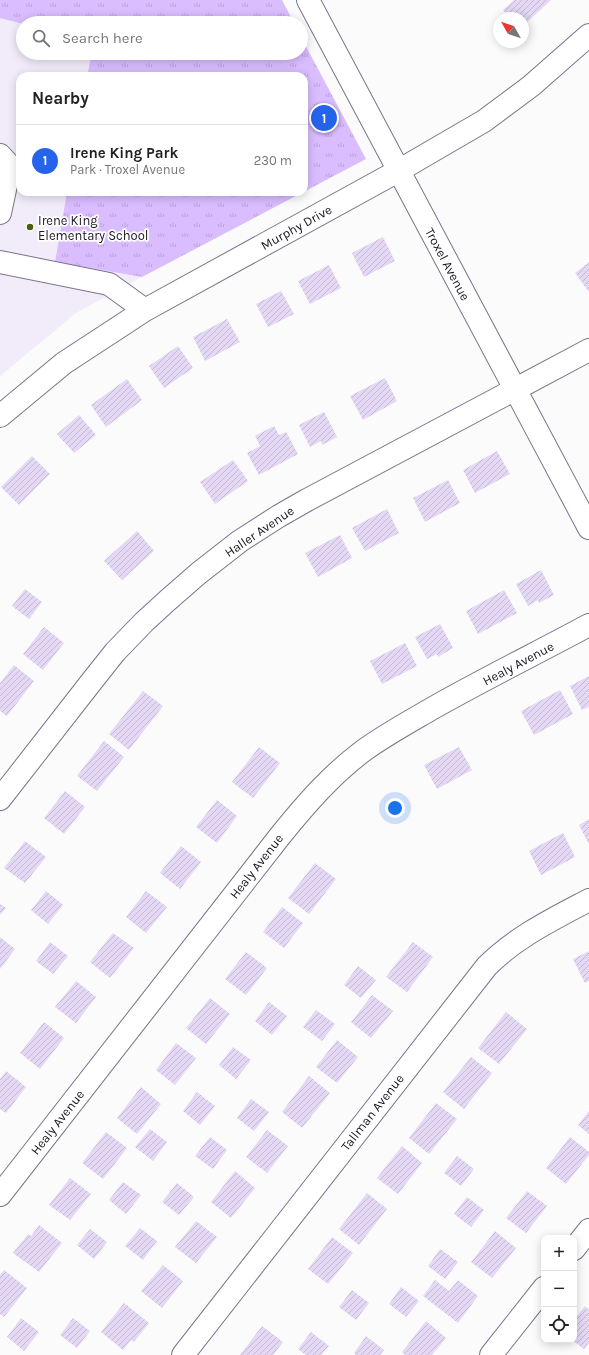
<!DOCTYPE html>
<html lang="en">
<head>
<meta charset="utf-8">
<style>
  :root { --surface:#fff; --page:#f2f2f2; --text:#222; --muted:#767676; --line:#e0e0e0; --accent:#2563eb }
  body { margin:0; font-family:Karla,sans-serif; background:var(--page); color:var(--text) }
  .controls { position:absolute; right:12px; bottom:12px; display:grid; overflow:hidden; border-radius:8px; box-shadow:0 2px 10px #0003 }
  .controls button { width:36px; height:36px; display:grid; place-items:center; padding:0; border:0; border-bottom:1px solid var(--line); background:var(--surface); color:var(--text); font:20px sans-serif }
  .compass { position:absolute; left:493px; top:12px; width:36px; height:36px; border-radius:50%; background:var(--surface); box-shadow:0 2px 10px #0003; rotate:310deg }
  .you { position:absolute; left:395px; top:808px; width:14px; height:14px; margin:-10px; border:3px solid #fff; border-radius:50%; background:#1a73e8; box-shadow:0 0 0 6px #1a73e833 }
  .badge { display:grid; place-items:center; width:26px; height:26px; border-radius:50%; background:var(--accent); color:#fff; font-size:13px; font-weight:700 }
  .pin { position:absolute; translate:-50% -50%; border:2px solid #fff; box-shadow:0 1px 4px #0006 }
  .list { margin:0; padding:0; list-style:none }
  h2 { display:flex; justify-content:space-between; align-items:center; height:52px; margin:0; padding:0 16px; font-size:17px }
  h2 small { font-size:13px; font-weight:400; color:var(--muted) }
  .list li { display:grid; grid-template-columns:26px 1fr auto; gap:12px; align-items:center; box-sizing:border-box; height:72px; padding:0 16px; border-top:1px solid var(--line) }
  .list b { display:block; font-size:15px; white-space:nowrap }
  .list p { margin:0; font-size:13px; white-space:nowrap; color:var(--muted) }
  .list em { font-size:13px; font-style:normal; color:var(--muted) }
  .icon { flex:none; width:22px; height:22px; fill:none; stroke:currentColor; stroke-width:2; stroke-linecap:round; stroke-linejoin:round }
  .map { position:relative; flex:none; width:589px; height:1355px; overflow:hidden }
  .search { position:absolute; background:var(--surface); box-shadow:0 2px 10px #0003; left:16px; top:16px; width:292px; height:44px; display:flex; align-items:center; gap:10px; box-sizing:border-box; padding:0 14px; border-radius:22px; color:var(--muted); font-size:15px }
  .panel { position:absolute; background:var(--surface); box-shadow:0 2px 10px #0003; left:16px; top:72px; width:292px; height:124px; border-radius:12px }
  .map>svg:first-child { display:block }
</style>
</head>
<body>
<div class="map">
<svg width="589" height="1355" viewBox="0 0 589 1355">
  <defs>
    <pattern id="park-tufts" width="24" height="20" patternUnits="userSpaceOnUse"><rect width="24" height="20" fill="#d9bdff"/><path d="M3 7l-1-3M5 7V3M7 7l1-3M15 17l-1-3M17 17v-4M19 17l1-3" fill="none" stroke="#baa2da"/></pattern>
    <pattern id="building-hatch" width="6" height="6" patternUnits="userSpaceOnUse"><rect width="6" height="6" fill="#e4d8f5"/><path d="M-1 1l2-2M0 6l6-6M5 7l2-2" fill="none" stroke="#c3b9d2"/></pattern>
  </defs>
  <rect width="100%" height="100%" fill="#fbfbfb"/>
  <!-- built -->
  <path fill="#f2ecfa" d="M0,18L23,24V53H92L87,76H20V192H67L55,262L142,277L76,313L0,376Z"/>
  <!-- park -->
  <path fill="url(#park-tufts)" d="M0,0H282L294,23H23V24L0,18Z
    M301,37L366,159L142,277L55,262L67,192H304V76H87L92,53H301Z"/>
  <!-- building -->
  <path fill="url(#building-hatch)" d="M514,0H551L523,26V18H510L503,10Z
    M383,237L395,261L364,277L352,253Z
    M589,262V292L575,273Z
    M329,265L341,288L310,304L298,281Z
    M281,291L294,314L268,327L256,304Z
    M227,319L240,342L205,361L193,337Z
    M178,346L193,368L164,388L149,366Z
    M385,378L397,401L363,420L350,396Z
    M127,379L142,400L106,427L91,405Z
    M324,412L337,437L322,445L321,441L310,447L299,425Z
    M79,415L96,435L74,453L57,434Z
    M274,426L279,435L286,432L298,454L259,475L247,453L260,446L255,436Z
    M497,451L510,474L475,493L463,470Z
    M32,456L50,474L19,505L1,487Z
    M233,460L248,481L215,504L200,482Z
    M448,480L460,503L425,522L413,498Z
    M387,509L399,533L365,551L352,528Z
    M137,531L154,551L122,580L104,561Z
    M340,535L352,558L318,577L305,553Z
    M541,570L554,595L539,603L538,600L528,606L516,584Z
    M25,589L42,602L29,619L12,606Z
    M504,590L517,613L478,634L466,611Z
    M440,624L453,648L438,657L437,654L427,659L415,637Z
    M44,627L64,643L43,670L23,654Z
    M405,643L417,666L382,684L370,661Z
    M14,665L34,681L7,716L0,711V683Z
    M589,676V707L582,710L570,686Z
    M560,690L573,714L534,735L521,711Z
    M143,691L163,706L129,750L109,734Z
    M104,741L124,757L97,791L77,776Z
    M259,747L280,763L253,798L232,782Z
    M459,747L472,770L437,789L424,765Z
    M65,791L85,807L64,834L44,818Z
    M217,800L237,816L217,843L196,827Z
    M589,819V844L579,825Z
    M563,833L575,857L541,875L529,851Z
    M25,841L46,857L25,883L4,868Z
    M181,846L201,862L180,889L160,873Z
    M315,863L336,879L309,914L288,898Z
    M46,891L63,905L48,924L31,910Z
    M146,891L167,907L146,933L126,917Z
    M0,904L6,908L0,915Z
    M282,907L303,923L284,948L263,932Z
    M113,933L134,948L110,978L90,962Z
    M0,937L15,949L0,969Z
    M50,942L68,956L53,974L36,961Z
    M413,942L433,957L407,992L386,977Z
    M589,951V981L585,983L573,959Z
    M246,952L267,968L246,995L225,979Z
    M358,966L376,980L361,998L344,985Z
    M76,981L96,997L76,1023L55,1007Z
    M372,995L393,1011L371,1038L351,1022Z
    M210,998L230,1014L206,1044L186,1028Z
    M269,1002L287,1016L272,1035L255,1021Z
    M316,1010L335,1024L322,1041L303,1027Z
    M506,1012L527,1029L499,1064L478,1048Z
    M44,1022L64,1038L40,1069L20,1053Z
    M337,1040L358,1057L337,1083L316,1067Z
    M176,1043L196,1058L175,1085L156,1070Z
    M233,1047L251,1060L236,1079L219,1065Z
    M471,1057L492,1073L464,1109L443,1092Z
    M6,1071L26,1087L6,1113L0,1109V1079Z
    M309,1076L330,1093L302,1128L282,1112Z
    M141,1087L161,1104L137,1134L117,1118Z
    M197,1092L215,1106L200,1125L183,1111Z
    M251,1099L269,1112L254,1131L237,1118Z
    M436,1103L457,1119L429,1154L409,1138Z
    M589,1111V1134L578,1125Z
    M150,1129L167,1142L153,1161L135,1147Z
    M267,1130L288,1146L267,1173L246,1157Z
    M106,1132L127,1148L103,1179L82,1163Z
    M210,1137L227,1150L213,1169L195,1156Z
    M570,1137L589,1152V1155L566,1184L546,1168Z
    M402,1146L422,1163L398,1194L377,1178Z
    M457,1156L474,1169L461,1186L444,1173Z
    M235,1171L255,1188L231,1218L211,1202Z
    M70,1178L91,1194L70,1220L49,1205Z
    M123,1182L141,1195L126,1214L109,1200Z
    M177,1183L194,1197L179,1215L162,1202Z
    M527,1191L547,1206L526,1233L506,1218Z
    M367,1193L387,1209L359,1245L339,1229Z
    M467,1197L484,1210L471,1227L454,1214Z
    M196,1221L217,1237L196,1263L175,1247Z
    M39,1225L62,1243L39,1272L13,1253L28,1234L31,1236Z
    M140,1228L157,1241L143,1260L125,1246Z
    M90,1229L107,1242L94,1259L77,1245Z
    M495,1231L516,1248L492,1278L471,1262Z
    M332,1237L353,1253L328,1284L308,1269Z
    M440,1249L458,1262L445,1279L428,1266Z
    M163,1265L183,1281L162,1308L141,1291Z
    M4,1270L27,1288L4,1317L0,1314V1275Z
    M435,1280L449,1291L458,1280L478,1296L458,1323L423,1296Z
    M401,1287L419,1301L406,1317L389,1304Z
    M352,1290L369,1303L356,1320L339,1307Z
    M124,1303L149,1323L134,1342L131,1340L123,1350L101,1332Z
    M585,1306L589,1310V1343L584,1349L572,1340H574V1320Z
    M21,1318L39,1332L24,1351L7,1337Z
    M73,1318L90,1331L77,1348L60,1335Z
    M426,1321L446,1338L432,1355H405L402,1352Z
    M262,1326L283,1342L273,1355H240Z
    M311,1332L329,1346L321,1355H306L298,1349Z
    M366,1336L384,1350L380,1355H356L354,1353Z"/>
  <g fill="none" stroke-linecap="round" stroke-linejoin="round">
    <defs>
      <path id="minor" d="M308,0L589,528
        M0,155L10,166L0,213
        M0,262L109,284L145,310
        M0,416L64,363L145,310L398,171L484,121L531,86L589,35
        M0,799L92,681L115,652L144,622L168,600L199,573L240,541L279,516L307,500L589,350
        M0,1195L280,836C305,805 331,775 363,751C385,735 409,722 433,708C484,679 537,653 589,625
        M574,1249L589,1230
        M183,1355L487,966C516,937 553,919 589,900
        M491,1355L544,1288"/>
    </defs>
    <!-- minor casing -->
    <use href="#minor" stroke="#7c728a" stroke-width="24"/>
    <!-- minor -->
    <use href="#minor" stroke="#fff" stroke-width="22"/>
  </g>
  <!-- markers -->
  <circle fill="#4a600a" stroke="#fff" stroke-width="1.5" cx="30" cy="227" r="4"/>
  <g text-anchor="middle" stroke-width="3.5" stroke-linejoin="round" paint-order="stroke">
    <!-- poi labels -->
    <g font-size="13" fill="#1a161f" stroke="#fff" text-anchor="start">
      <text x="38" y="225">Irene King<tspan x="38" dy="15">Elementary School</tspan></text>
    </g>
    <!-- street labels -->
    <g font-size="13" fill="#1a161f" stroke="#fff">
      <text transform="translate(296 227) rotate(-29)" y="5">Murphy Drive</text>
      <text transform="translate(448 264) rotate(62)" y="5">Troxel Avenue</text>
      <text transform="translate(259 531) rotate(-34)" y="5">Haller Avenue</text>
      <text transform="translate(518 663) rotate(-28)" y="5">Healy Avenue</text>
      <text transform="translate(256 866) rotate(-52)" y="5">Healy Avenue</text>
      <text transform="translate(372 1112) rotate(-52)" y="5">Tallman Avenue</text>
      <text transform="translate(57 1122) rotate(-52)" y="5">Healy Avenue</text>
    </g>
  </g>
</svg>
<div class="controls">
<button>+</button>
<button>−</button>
<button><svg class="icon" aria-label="locate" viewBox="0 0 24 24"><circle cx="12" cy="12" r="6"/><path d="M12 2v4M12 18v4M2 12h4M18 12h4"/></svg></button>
</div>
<svg class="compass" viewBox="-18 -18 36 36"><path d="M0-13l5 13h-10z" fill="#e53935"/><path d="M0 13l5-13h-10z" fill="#767676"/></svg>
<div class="you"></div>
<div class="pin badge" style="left:324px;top:118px">1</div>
<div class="search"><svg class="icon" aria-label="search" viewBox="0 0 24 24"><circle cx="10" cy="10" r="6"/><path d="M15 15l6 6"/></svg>Search here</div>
<section class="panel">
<h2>Nearby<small></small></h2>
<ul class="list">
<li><span class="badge">1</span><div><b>Irene King Park</b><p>Park · Troxel Avenue</p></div><em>230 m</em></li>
</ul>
</section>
</div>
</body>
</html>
